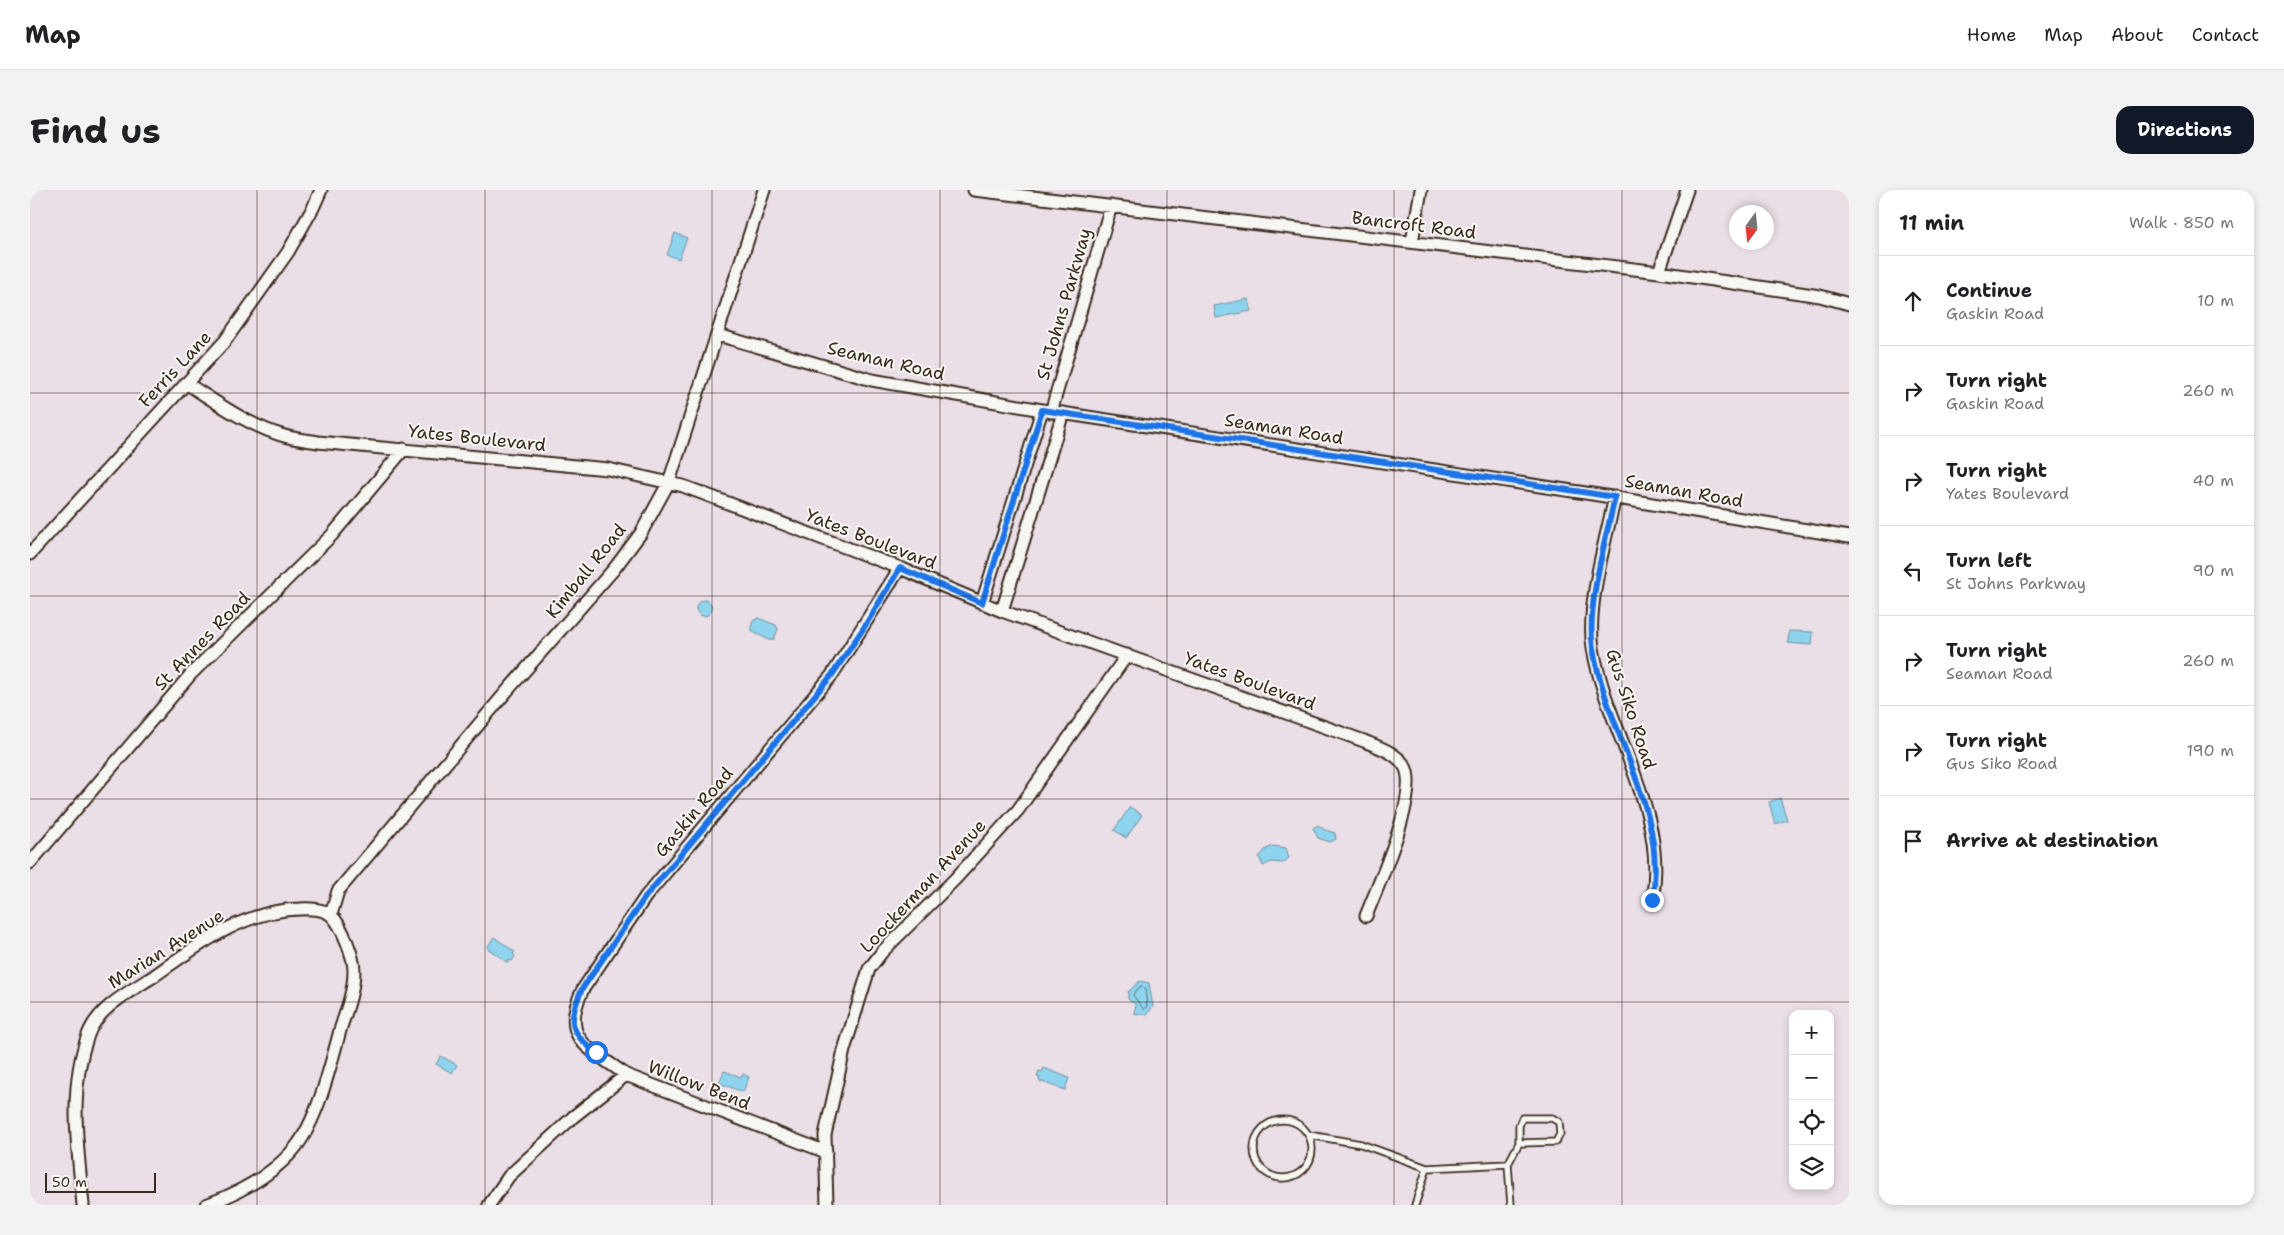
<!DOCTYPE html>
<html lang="en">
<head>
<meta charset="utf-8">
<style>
  :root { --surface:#fff; --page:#f2f2f2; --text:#202124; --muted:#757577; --line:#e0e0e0; --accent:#111827 }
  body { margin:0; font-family:"Shantell Sans",sans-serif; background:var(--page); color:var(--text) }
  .controls { position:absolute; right:15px; bottom:15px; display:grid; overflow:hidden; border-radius:10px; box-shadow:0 2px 8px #0003 }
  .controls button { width:45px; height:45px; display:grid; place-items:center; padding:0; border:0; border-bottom:1px solid var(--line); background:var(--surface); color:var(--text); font:25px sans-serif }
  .compass { position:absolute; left:1699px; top:15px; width:45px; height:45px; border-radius:50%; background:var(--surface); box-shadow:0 2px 8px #0003; rotate:195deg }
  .scale { position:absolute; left:15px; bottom:12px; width:111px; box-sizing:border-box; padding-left:5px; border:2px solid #3b2a1e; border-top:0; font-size:14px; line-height:18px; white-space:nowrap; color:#3b2a1e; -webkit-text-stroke:4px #f6f6f2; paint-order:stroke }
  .stop { position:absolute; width:15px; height:15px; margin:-11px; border:4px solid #1a73e8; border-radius:50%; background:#fff }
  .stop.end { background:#1a73e8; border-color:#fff; box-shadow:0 1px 5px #0008 }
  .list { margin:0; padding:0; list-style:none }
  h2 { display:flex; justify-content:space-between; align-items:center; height:65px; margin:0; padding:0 20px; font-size:21px }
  h2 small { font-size:16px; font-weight:400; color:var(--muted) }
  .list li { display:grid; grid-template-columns:32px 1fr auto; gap:15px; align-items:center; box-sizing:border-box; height:90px; padding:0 20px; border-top:1px solid var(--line) }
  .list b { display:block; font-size:19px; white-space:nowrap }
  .list p { margin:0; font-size:16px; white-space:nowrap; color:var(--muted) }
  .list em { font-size:16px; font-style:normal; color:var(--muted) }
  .icon { flex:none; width:28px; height:28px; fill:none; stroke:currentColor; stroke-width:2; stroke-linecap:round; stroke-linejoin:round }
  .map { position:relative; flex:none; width:1819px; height:1015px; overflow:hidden; border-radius:15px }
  header { display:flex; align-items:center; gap:30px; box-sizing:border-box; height:70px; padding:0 25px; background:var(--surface); border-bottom:1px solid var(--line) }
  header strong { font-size:24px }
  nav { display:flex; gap:28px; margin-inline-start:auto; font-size:18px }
  .intro { display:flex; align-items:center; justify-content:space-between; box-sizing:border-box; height:120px; padding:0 30px }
  h1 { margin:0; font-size:35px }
  .button { padding:12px 22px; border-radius:15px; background:var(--accent); color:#fff; font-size:18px; font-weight:700 }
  main { display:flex; gap:30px; padding:0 30px }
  aside { flex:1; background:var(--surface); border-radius:15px; box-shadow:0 2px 8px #0003 }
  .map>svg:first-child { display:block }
</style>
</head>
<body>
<header>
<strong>Map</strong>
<nav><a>Home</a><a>Map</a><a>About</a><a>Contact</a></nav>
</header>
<div class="intro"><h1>Find us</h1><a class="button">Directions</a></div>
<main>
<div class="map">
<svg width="1819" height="1015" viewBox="0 0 1819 1015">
  <rect width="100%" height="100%" fill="#eadee7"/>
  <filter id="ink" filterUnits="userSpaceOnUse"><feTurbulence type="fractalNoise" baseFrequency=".02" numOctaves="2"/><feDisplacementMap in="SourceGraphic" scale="10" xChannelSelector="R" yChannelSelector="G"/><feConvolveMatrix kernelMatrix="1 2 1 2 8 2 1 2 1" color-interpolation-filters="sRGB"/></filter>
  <g filter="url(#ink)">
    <!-- water -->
    <path fill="#8ed4ef" stroke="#6d909b" d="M645,43L657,48L649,69L637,65Z
      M1218,109L1221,121L1186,128L1184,116Z
      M666 418a8 8 0 1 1 16 0a8 8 0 1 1-16 0Z
      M728,428L746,435L748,439L744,449L739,450L723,442L721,437L723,431Z
      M1759,441L1783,442L1782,455L1758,453Z
      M1750,608L1757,630L1745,634L1739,612Z
      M1100,617L1112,625L1096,648L1084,640Z
      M1288,635L1295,640L1305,643L1306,649L1300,652L1288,648L1283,638Z
      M1243,656L1256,658L1259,668L1253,673L1241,672L1233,676L1229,667L1236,659Z
      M464,747L485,762L483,764L485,766L482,771L479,770L478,773L457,758Z
      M1110,791L1119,793L1123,817L1116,825L1104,823L1106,815L1098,809V802Z
      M411,866L427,875L422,883L406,874Z
      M1014,878L1039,888L1035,900L1009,891L1010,888L1007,887L1009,881L1012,882Z
      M694,881L711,887L713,884L719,887L713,902L689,893Z"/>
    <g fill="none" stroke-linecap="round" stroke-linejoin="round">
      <!-- shore -->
      <path stroke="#5c6e72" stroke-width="1" d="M1111,796L1115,798L1117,816L1114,820L1103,805Z"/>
      <defs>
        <path id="lane" d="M1224 959a29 29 0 1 1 58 0a29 29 0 1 1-58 0Z
          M1279,945L1331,954L1397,978L1478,974
          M1478,974L1489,953L1526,952L1530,944L1529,932L1522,928H1492L1489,936V953
          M1478,974L1481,1015
          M1385,1015L1397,978"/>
        <path id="street" d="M944,0L1629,82L1790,106L1819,114
          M1382,52L1391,0
          M1629,82L1657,0
          M688,145L842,190L1012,220L1575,306L1819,347
          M156,193C186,212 216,234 251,245C263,249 276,250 288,252L578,279L653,296L870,378L972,421L1334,551C1348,557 1365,562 1374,575C1392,600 1347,697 1336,726
          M1021,222L1081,16
          M1585,307C1576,349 1556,416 1563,458C1577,543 1639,621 1622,710
          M0,364L195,151L258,62L283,18L291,0
          M952,413L1012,220
          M972,421L1033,223
          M0,673L161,484L302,345L374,259
          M301,725L308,701L477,501L584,379L611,343L639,292L734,0
          M596,885C560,858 528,850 553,799L616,706L802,485L870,378
          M53,1015C48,958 38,900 58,845C68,817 101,801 124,786C168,755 214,720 270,719C279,718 294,719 301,725C312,735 324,767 324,781C324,800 317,819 311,837C301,873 288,930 265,958C242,986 209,1003 176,1015
          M459,1015L479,986L543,927L596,885L796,962
          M797,1015L795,945L814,860L839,779L852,762L926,688L988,620L1097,465"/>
      </defs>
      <!-- lane casing -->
      <use href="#lane" stroke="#3b2a1e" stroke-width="9"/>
      <!-- street casing -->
      <use href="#street" stroke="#3b2a1e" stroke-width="15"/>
      <!-- lane -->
      <use href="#lane" stroke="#f6f6f2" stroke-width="5.5"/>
      <!-- street -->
      <use href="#street" stroke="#f6f6f2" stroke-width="11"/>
    </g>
  </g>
  <g fill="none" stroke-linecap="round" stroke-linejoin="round" filter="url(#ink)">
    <!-- route -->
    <path stroke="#1a73e8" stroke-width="6" d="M566,862C538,842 538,830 552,799L616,706L802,485L833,439L870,378L952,413L1012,220L1585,307C1576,349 1556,417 1563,458C1577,544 1639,621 1622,710"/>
  </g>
  <!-- grid -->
  <path fill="none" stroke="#3b2a1e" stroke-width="1" stroke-opacity="0.55" d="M227,0V1015M455,0V1015M682,0V1015M910,0V1015M1137,0V1015M1364,0V1015M1592,0V1015M0,203H1819M0,406H1819M0,609H1819M0,812H1819"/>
  <g text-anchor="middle" stroke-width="4" stroke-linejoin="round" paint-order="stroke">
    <!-- street labels -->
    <g font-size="18" fill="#3b2a1e" stroke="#f6f6f2">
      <text transform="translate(1384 35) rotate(7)" y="6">Bancroft Road</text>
      <text transform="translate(1034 114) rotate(-74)" y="6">St Johns Parkway</text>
      <text transform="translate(856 171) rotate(13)" y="6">Seaman Road</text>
      <text transform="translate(145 179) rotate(-47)" y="6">Ferris Lane</text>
      <text transform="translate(1254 239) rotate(9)" y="6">Seaman Road</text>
      <text transform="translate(447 248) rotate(6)" y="6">Yates Boulevard</text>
      <text transform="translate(1654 301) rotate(10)" y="6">Seaman Road</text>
      <text transform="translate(841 349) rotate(21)" y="6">Yates Boulevard</text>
      <text transform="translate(556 381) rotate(-51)" y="6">Kimball Road</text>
      <text transform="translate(172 451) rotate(-46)" y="6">St Annes Road</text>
      <text transform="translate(1220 491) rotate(20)" y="6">Yates Boulevard</text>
      <text transform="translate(1601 519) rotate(72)" y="6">Gus Siko Road</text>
      <text transform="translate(664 622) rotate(-50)" y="6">Gaskin Road</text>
      <text transform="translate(893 696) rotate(-47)" y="6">Loockerman Avenue</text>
      <text transform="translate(136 759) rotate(-32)" y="6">Marian Avenue</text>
      <text transform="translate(669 895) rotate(21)" y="6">Willow Bend</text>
    </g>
  </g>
</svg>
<div class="controls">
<button>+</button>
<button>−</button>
<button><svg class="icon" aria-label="locate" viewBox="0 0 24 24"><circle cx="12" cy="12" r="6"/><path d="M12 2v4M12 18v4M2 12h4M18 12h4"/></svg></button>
<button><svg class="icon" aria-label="layers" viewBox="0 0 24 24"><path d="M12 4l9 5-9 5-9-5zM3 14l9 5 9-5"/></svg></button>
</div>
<svg class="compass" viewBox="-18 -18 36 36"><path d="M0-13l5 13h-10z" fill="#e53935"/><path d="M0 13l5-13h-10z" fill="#757577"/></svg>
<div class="scale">50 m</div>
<div class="stop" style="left:566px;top:862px"></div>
<div class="stop end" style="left:1622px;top:710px"></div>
</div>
<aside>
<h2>11 min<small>Walk · 850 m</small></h2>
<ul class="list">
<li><svg class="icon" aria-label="ahead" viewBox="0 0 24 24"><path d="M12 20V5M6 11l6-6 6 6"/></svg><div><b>Continue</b><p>Gaskin Road</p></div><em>10 m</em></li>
<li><svg class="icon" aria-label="right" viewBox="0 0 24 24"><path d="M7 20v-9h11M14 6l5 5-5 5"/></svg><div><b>Turn right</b><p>Gaskin Road</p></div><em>260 m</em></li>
<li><svg class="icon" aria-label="right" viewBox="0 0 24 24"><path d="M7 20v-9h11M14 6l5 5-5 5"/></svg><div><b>Turn right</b><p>Yates Boulevard</p></div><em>40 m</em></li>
<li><svg class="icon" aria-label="left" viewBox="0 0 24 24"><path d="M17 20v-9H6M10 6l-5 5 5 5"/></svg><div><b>Turn left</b><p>St Johns Parkway</p></div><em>90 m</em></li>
<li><svg class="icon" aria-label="right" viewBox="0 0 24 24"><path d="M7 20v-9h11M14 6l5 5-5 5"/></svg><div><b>Turn right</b><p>Seaman Road</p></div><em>260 m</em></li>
<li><svg class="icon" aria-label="right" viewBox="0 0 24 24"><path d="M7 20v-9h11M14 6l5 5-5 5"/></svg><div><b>Turn right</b><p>Gus Siko Road</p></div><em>190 m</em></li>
<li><svg class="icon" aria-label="arrive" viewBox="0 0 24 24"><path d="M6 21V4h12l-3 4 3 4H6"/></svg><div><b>Arrive at destination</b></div></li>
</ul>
</aside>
</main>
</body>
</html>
